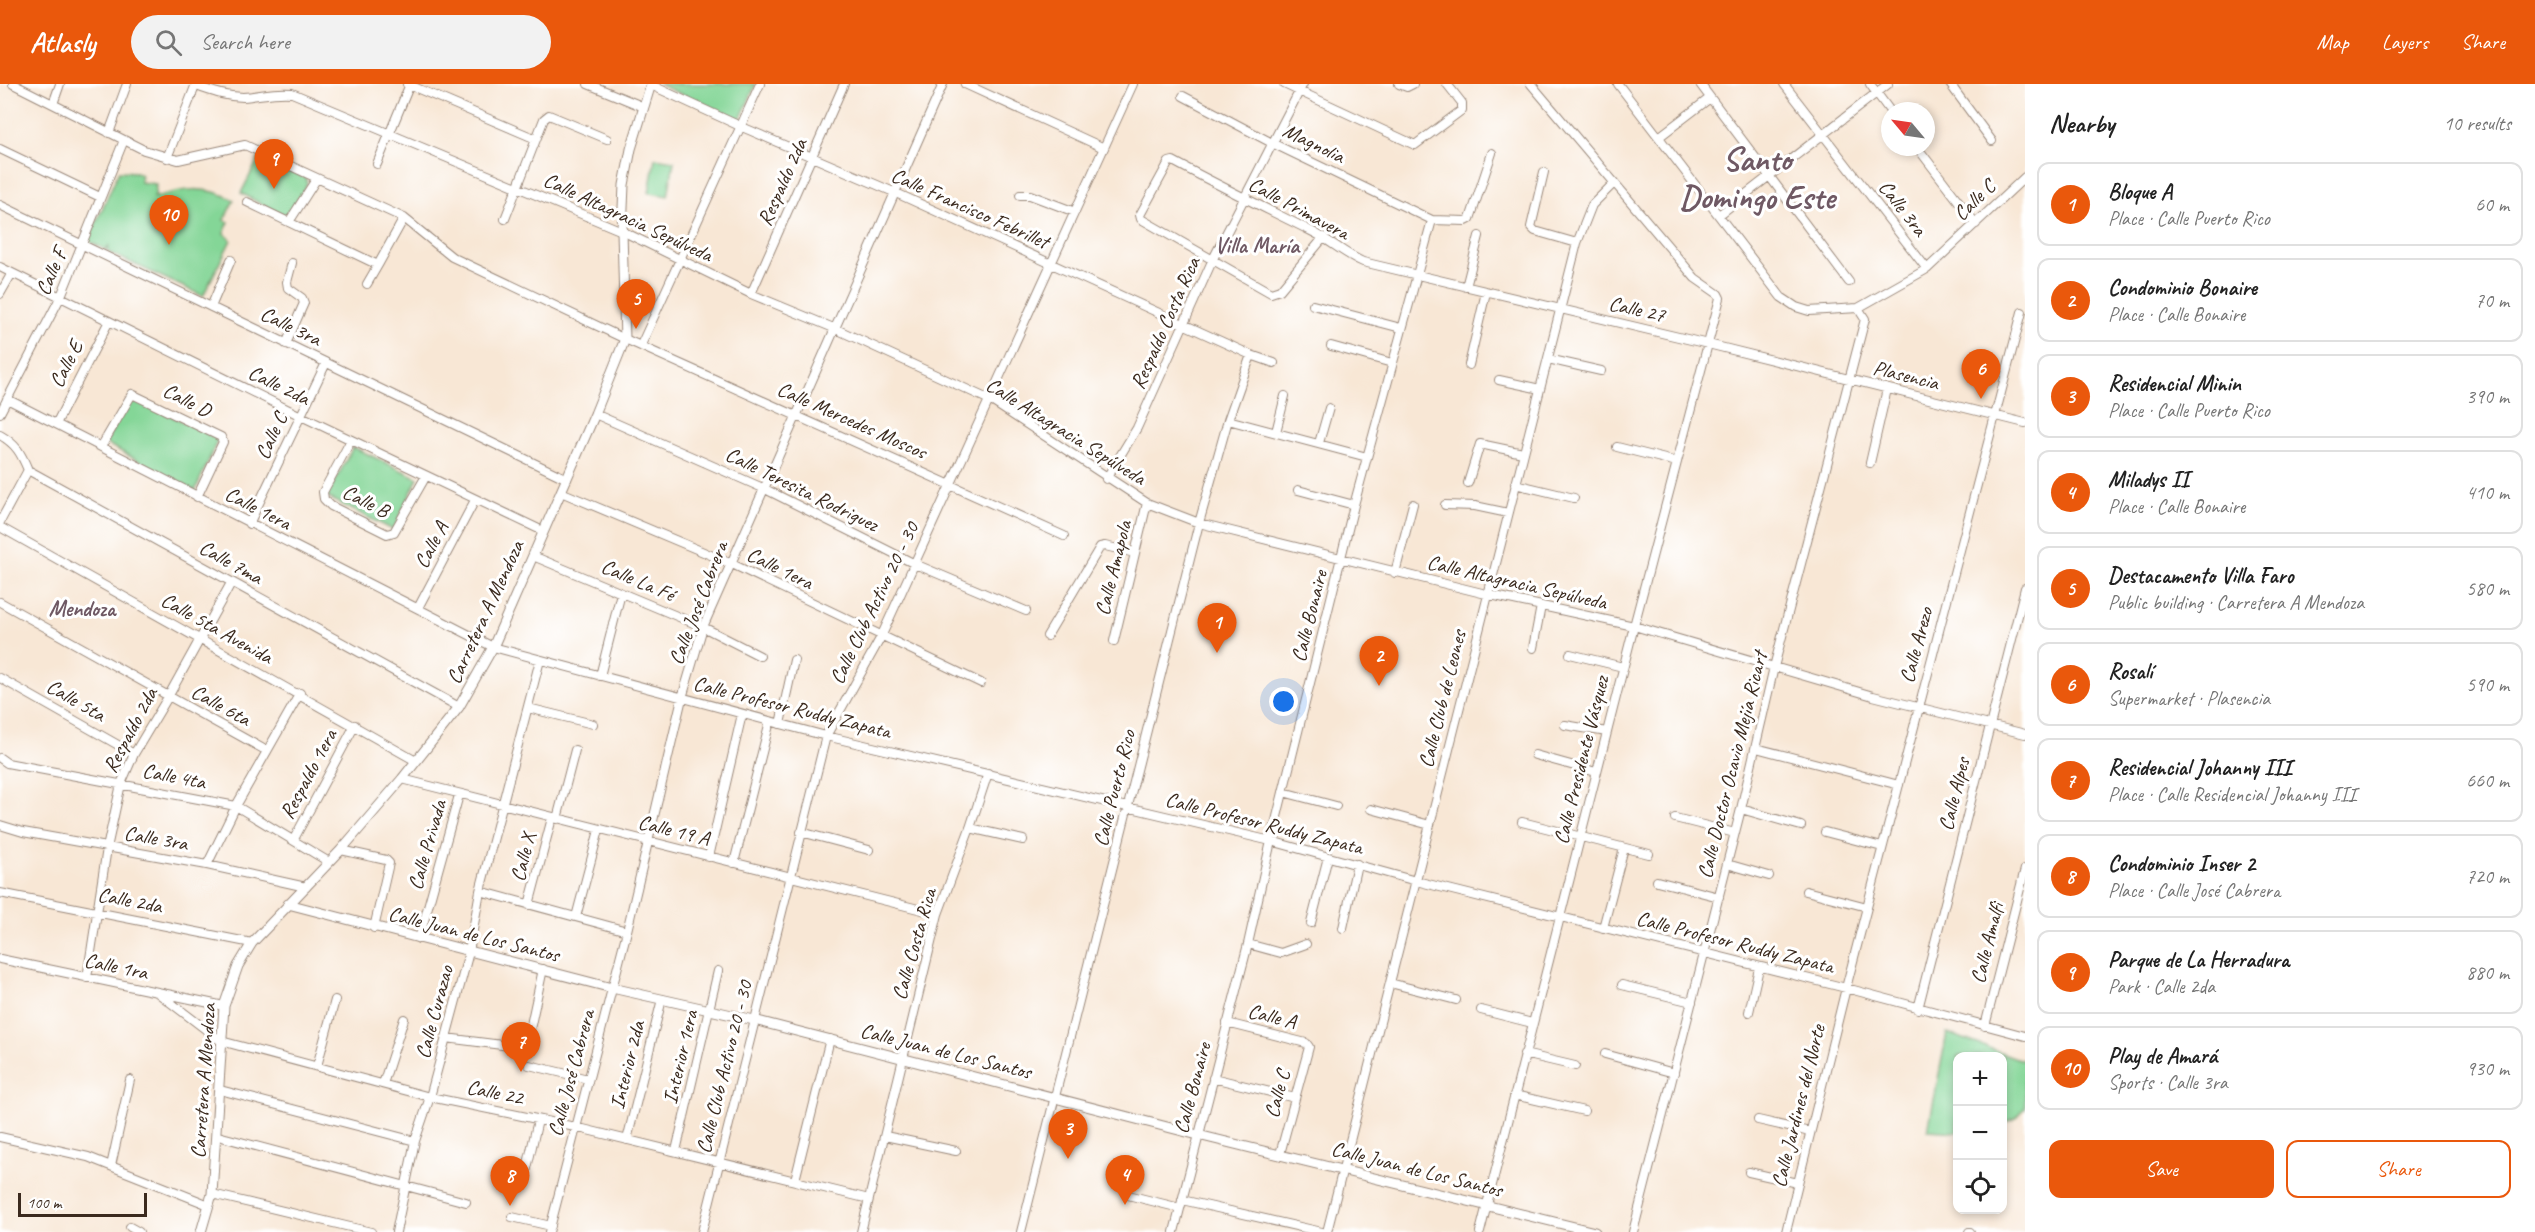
<!DOCTYPE html>
<html lang="en">
<head>
<meta charset="utf-8">
<style>
  :root { --surface:#fff; --page:#f2f2f2; --text:#222; --muted:#767676; --line:#e0e0e0; --accent:#ea580c }
  body { margin:0; font-family:Caveat,sans-serif; background:var(--page); color:var(--text) }
  .controls { position:absolute; right:18px; bottom:18px; display:grid; overflow:hidden; border-radius:12px; box-shadow:0 3px 9px #0003 }
  .controls button { width:54px; height:54px; display:grid; place-items:center; padding:0; border:0; border-bottom:2px solid var(--line); background:var(--surface); color:var(--text); font:30px sans-serif }
  .compass { position:absolute; left:1881px; top:18px; width:54px; height:54px; border-radius:50%; background:var(--surface); box-shadow:0 3px 9px #0003; rotate:299deg }
  .scale { position:absolute; left:18px; bottom:15px; width:129px; box-sizing:border-box; padding-left:6px; border:3px solid #3b2a1e; border-top:0; font-size:16px; line-height:21px; white-space:nowrap; color:#3b2a1e; -webkit-text-stroke:4px #fff; paint-order:stroke }
  .you { position:absolute; left:1284px; top:618px; width:21px; height:21px; margin:-15px; border:4px solid #fff; border-radius:50%; background:#1a73e8; box-shadow:0 0 0 9px #1a73e833 }
  .badge { display:grid; place-items:center; width:39px; height:39px; border-radius:50%; background:var(--accent); color:#fff; font-size:20px; font-weight:700 }
  .pin { position:absolute; translate:-50% -50px; filter:drop-shadow(0 2px 3px #0008) }
  .pin::after { content:''; position:absolute; top:32px; width:21px; height:18px; background:inherit; clip-path:polygon(0 0,100% 0,50% 100%) }
  .list { margin:0; padding:0; list-style:none }
  h2 { display:flex; justify-content:space-between; align-items:center; height:78px; margin:0; padding:0 24px; font-size:26px }
  h2 small { font-size:20px; font-weight:400; color:var(--muted) }
  .list li { display:grid; grid-template-columns:39px 1fr auto; gap:18px; align-items:center; box-sizing:border-box; height:84px; margin:0 12px 12px; padding:0 12px; border:2px solid var(--line); border-radius:12px }
  .list b { display:block; font-size:22px; white-space:nowrap }
  .list p { margin:0; font-size:20px; white-space:nowrap; color:var(--muted) }
  .list em { font-size:20px; font-style:normal; color:var(--muted) }
  .actions { display:flex; gap:12px; padding:18px 24px }
  .actions a { flex:1; padding:14px 0; border:2px solid var(--accent); border-radius:12px; text-align:center; font-size:21px; color:var(--accent) }
  .actions .main { background:var(--accent); color:#fff }
  .icon { flex:none; width:33px; height:33px; fill:none; stroke:currentColor; stroke-width:2; stroke-linecap:round; stroke-linejoin:round }
  .map { position:relative; flex:none; width:2025px; height:1148px; overflow:hidden }
  header { display:flex; align-items:center; gap:36px; box-sizing:border-box; height:84px; padding:0 30px; background:var(--accent); color:#fff }
  header strong { font-size:28px }
  nav { display:flex; gap:33px; margin-inline-start:auto; font-size:21px }
  .search { width:420px; height:54px; background:var(--page); display:flex; align-items:center; gap:15px; box-sizing:border-box; padding:0 21px; border-radius:33px; color:var(--muted); font-size:22px }
  main { display:flex }
  aside { flex:1; background:var(--surface) }
  .map>svg:first-child { display:block }
</style>
</head>
<body>
<header>
<strong>Atlasly</strong>
<div class="search"><svg class="icon" aria-label="search" viewBox="0 0 24 24"><circle cx="10" cy="10" r="6"/><path d="M15 15l6 6"/></svg>Search here</div>
<nav><a>Map</a><a>Layers</a><a>Share</a></nav>
</header>
<main>
<div class="map">
<svg width="2025" height="1148" viewBox="0 0 2025 1148">
  <rect width="100%" height="100%" fill="#fff"/>
  <filter id="ink" filterUnits="userSpaceOnUse"><feTurbulence type="fractalNoise" baseFrequency=".0167" numOctaves="2"/><feDisplacementMap in="SourceGraphic" scale="12" xChannelSelector="R" yChannelSelector="G"/><feConvolveMatrix kernelMatrix="1 2 1 2 8 2 1 2 1" color-interpolation-filters="sRGB"/></filter>
  <filter id="wash" filterUnits="userSpaceOnUse"><feTurbulence type="fractalNoise" baseFrequency=".008" numOctaves="4" result="noise"/><feDisplacementMap in="SourceGraphic" scale="24" xChannelSelector="R" yChannelSelector="G"/><feGaussianBlur stdDeviation="1.35" result="paint"/><feColorMatrix in="noise" values="0 0 0 0 0 0 0 0 0 0 0 0 0 0 0 0 0 1.4 0 .05"/><feComposite in="paint" operator="in"/></filter>
  <g filter="url(#wash)">
    <rect width="100%" height="100%" fill="#f8e7d5"/>
    <!-- green -->
    <path fill="#84d697" stroke="#60805a" stroke-width="1.5" d="M658,0H756L740,36Z
      M260,72L306,94L307,100L288,130L281,131L241,109Z
      M655,74L674,77L668,112L649,109Z
      M119,87L136,88L141,91L140,98L156,100L155,112L153,114C183,104 205,101 234,116L224,136L229,138L224,149L231,156L203,212L108,168L109,161L106,166L88,157Z
      M132,312L218,355L195,407L105,359Z
      M353,363L418,394L393,446L327,413Z
      M1947,949L2025,977V1024L2016,1034L2003,1039L2002,972H1958L1957,1048L1928,1046Z"/>
  </g>
  <g filter="url(#ink)">
    <g fill="none" stroke-linecap="round" stroke-linejoin="round">
      <defs>
        <path id="minor" d="M13,0L144,66L178,76L245,61L404,134L452,173L625,255L1064,452
          M407,0L536,55
          M588,0L644,23
          M965,0L1104,64
          M1284,0L1415,61L1462,26V19L1447,0
          M1399,0L1407,3L1413,0
          M1618,0L1781,213L1796,223L1809,227L1858,224L1927,185L2025,93
          M1700,0L1849,198
          M1784,0L1927,185
          M1870,0L1890,27
          M1950,0L1992,57
          M651,1L742,43L896,109L1251,271L1274,279
          M196,2C211,7 226,13 243,13C259,12 275,7 292,9L622,147L751,210L836,245L990,316L1147,419L1199,439L1486,510L1634,542L1873,612L2025,650
          M1183,12L1272,59L1432,136L1466,137L1470,135L1492,69
          M53,20L60,0
          M109,49L127,0
          M1659,53L1710,14
          M1917,63L1976,140
          M0,65L100,113
          M167,74L196,0
          M377,80L410,0
          M1544,88L1531,143L1535,147L1577,159
          M1020,111H1030L1075,128
          M247,118L378,181L404,134
          M0,121L567,395
          M1719,131L1888,0
          M505,135L544,35L549,31L607,55
          M289,138L317,94
          M1324,153L1280,206L1271,209L1141,135L1140,131L1169,78L1173,77C1219,102 1265,124 1311,147C1330,156 1344,170 1363,178L1708,260L2025,339
          M0,183L301,332L543,447
          M367,200L378,181
          M1466,203L1479,152
          M0,210L12,189
          M751,210L844,0
          M1313,221L1401,244
          M211,223L231,176
          M286,260L304,219L302,214L288,204L287,198L292,179
          M641,261L760,0
          M1331,262L1392,279
          M1548,275L1601,287
          M1469,281L1486,208
          M1499,296L1540,305
          M7,315L493,563L826,652L1271,757L1416,797L1846,904L2025,952
          M0,329L61,212L124,56
          M595,330L765,405L915,480L1026,527
          M1228,336L1367,373
          M56,340L109,237
          M1276,348L1285,312
          M0,351C16,360 21,369 28,386L459,623
          M351,356L323,408L324,415L331,422L387,450L394,448L426,392
          M1319,359L1329,324
          M101,363L132,310L221,353L223,358L197,413
          M1617,363L1677,378
          M1870,379L1887,305
          M1106,395L1137,344L1213,175L1303,0
          M1468,399L1480,360L1523,369
          M1515,400L1574,414
          M1298,406L1354,421
          M561,408L732,480L981,599
          M1445,421L1475,422L1508,429
          M0,438L28,386
          M249,440L326,279
          M0,443L416,677
          M533,472L703,543L760,572
          M1395,489L1413,420
          M0,518L267,667
          M418,524L475,416
          M1047,552L1100,463L1105,462L1135,469
          M1114,557L1147,419
          M1533,564L1541,522
          M1570,570L1623,583
          M600,592L621,509
          M0,594L134,670
          M528,624L593,640
          M780,640L794,576
          M1565,641L1607,648
          M1756,664L1899,701
          M1535,671L1596,688
          M0,674L7,679L236,722L329,778
          M402,695L938,830
          M1283,708L1336,722
          M1371,725L1430,741
          M1741,725L1801,742
          M1675,734L1735,749
          M557,735L575,666
          M1522,738L1649,770
          M0,741L23,748L207,781L306,803
          M970,744L1023,756
          M801,748L869,766
          M1825,748L1882,763
          M294,755L355,641
          M341,766L386,776L389,779L374,844
          M709,773L742,630
          M734,779L770,637
          M1727,780L1769,792
          M207,781L236,722L300,609
          M1657,797L1719,813
          M480,807L627,847
          M1806,807L1867,823
          M0,809L252,859
          M529,821L552,734
          M576,833L599,746
          M1311,839L1328,773
          M1343,844L1357,780
          M1603,844L1624,764
          M419,855L459,711
          M1248,860L1281,869L1306,860
          M0,875L224,922
          M87,894L107,764L121,700L134,670L168,613L231,499
          M1390,899L1456,916
          M1622,901L1692,918
          M158,909L221,957L430,1013L575,1043L869,1115
          M1918,925L2025,504
          M1481,926L1532,939
          M1749,928L1759,884
          M1227,939L1306,959L1309,963L1280,1070
          M1985,942L2025,785
          M529,950L543,885
          M446,954L510,962
          M1524,970L1575,982
          M1605,970L1674,989
          M529,981L588,995
          M317,982L335,916
          M1213,994L1295,1014
          M383,1000L404,935
          M220,1006L415,1057
          M1514,1011L1584,1027
          M1758,1036L1810,1048
          M218,1052L466,1118
          M885,1052L956,1067
          M0,1053L88,1073L209,1121
          M627,1056L662,915
          M676,1067L718,887
          M111,1082L130,996
          M1749,1088L1798,1099
          M525,1093L538,1036
          M795,1096L830,955
          M212,1110L371,1148
          M1128,1111L1180,1124
          M1182,1116L1322,1148
          M512,1133L551,1142
          M130,1143L139,1148
          M396,1148L415,1057L430,1013L469,868L480,807L540,576
          M549,1148L627,847L682,614L703,543L943,0
          M702,1148L826,652L881,553L1133,0
          M861,1148L938,830L970,744L988,689
          M1021,1148L1199,439L1228,336L1251,271
          M1174,1148L1248,860L1271,757L1354,421L1432,136
          M1327,1148L1577,159L1592,121L1613,100
          M1480,1148L1634,542L1720,214L1718,210L1695,194L1531,0
          M1633,1148L1741,725L1774,583L1865,235L1858,224
          M1786,1148L1846,904L2022,228
          M1969,1148H1970"/>
        <path id="tertiary" d="M288,820L612,904L754,936L1198,1051L1595,1148
          M201,1148L212,1110L224,922L238,882L252,859L341,766L402,695L459,623L493,563L595,330L625,255L622,147L624,101L631,65L651,0"/>
      </defs>
      <!-- minor casing -->
      <use href="#minor" stroke="#9a887a" stroke-width="10"/>
      <!-- tertiary casing -->
      <use href="#tertiary" stroke="#9a887a" stroke-width="11"/>
      <!-- minor -->
      <use href="#minor" stroke="#fff" stroke-width="8"/>
      <!-- tertiary -->
      <use href="#tertiary" stroke="#fff" stroke-width="9"/>
    </g>
  </g>
  <g text-anchor="middle" stroke-width="6" stroke-linejoin="round" paint-order="stroke">
    <!-- street labels -->
    <g font-size="21" fill="#3b2a1e" stroke="#fff">
      <text transform="translate(1314 59) rotate(26)" y="7">Magnolia</text>
      <text transform="translate(782 98) rotate(-66)" y="7">Respaldo 2da</text>
      <text transform="translate(1974 116) rotate(-44)" y="7">Calle C</text>
      <text transform="translate(970 124) rotate(24)" y="7">Calle Francisco Febrillet</text>
      <text transform="translate(1299 124) rotate(28)" y="7">Calle Primavera</text>
      <text transform="translate(1903 124) rotate(52)" y="7">Calle 3ra</text>
      <text transform="translate(628 133) rotate(25)" y="7">Calle Altagracia Sepúlveda</text>
      <text transform="translate(51 188) rotate(-66)" y="7">Calle F</text>
      <text transform="translate(1637 225) rotate(13)" y="7">Calle 27</text>
      <text transform="translate(1165 239) rotate(-66)" y="7">Respaldo Costa Rica</text>
      <text transform="translate(291 242) rotate(26)" y="7">Calle 3ra</text>
      <text transform="translate(66 280) rotate(-63)" y="7">Calle E</text>
      <text transform="translate(1906 291) rotate(14)" y="7">Plasencia</text>
      <text transform="translate(279 301) rotate(26)" y="7">Calle 2da</text>
      <text transform="translate(187 316) rotate(27)" y="7">Calle D</text>
      <text transform="translate(852 336) rotate(24)" y="7">Calle Mercedes Moscos</text>
      <text transform="translate(1066 347) rotate(32)" y="7">Calle Altagracia Sepúlveda</text>
      <text transform="translate(271 352) rotate(-65)" y="7">Calle C</text>
      <text transform="translate(802 405) rotate(26)" y="7">Calle Teresita Rodriguez</text>
      <text transform="translate(366 417) rotate(27)" y="7">Calle B</text>
      <text transform="translate(258 424) rotate(27)" y="7">Calle 1era</text>
      <text transform="translate(431 461) rotate(-62)" y="7">Calle A</text>
      <text transform="translate(231 478) rotate(29)" y="7">Calle 7ma</text>
      <text transform="translate(780 484) rotate(26)" y="7">Calle 1era</text>
      <text transform="translate(1113 484) rotate(-76)" y="7">Calle Amapola</text>
      <text transform="translate(638 496) rotate(23)" y="7">Calle La Fé</text>
      <text transform="translate(1517 498) rotate(13)" y="7">Calle Altagracia Sepúlveda</text>
      <text transform="translate(698 519) rotate(-69)" y="7">Calle José Cabrera</text>
      <text transform="translate(874 519) rotate(-64)" y="7">Calle Club Activo 20 - 30</text>
      <text transform="translate(485 528) rotate(-65)" y="7">Carretera A Mendoza</text>
      <text transform="translate(1309 532) rotate(-76)" y="7">Calle Bonaire</text>
      <text transform="translate(217 544) rotate(29)" y="7">Calle 5ta Avenida</text>
      <text transform="translate(1916 561) rotate(-75)" y="7">Calle Arezo</text>
      <text transform="translate(1442 615) rotate(-76)" y="7">Calle Club de Leones</text>
      <text transform="translate(76 616) rotate(30)" y="7">Calle 5ta</text>
      <text transform="translate(221 621) rotate(29)" y="7">Calle 6ta</text>
      <text transform="translate(792 623) rotate(14)" y="7">Calle Profesor Ruddy Zapata</text>
      <text transform="translate(130 646) rotate(-62)" y="7">Respaldo 2da</text>
      <text transform="translate(1581 676) rotate(-76)" y="7">Calle Presidente Vásquez</text>
      <text transform="translate(1732 681) rotate(-76)" y="7">Calle Doctor Ocavio Mejía Ricart</text>
      <text transform="translate(308 690) rotate(-62)" y="7">Respaldo 1era</text>
      <text transform="translate(174 692) rotate(11)" y="7">Calle 4ta</text>
      <text transform="translate(1114 704) rotate(-76)" y="7">Calle Puerto Rico</text>
      <text transform="translate(1954 710) rotate(-76)" y="7">Calle Alpes</text>
      <text transform="translate(1264 739) rotate(14)" y="7">Calle Profesor Ruddy Zapata</text>
      <text transform="translate(674 746) rotate(14)" y="7">Calle 19 A</text>
      <text transform="translate(156 754) rotate(10)" y="7">Calle 3ra</text>
      <text transform="translate(427 761) rotate(-74)" y="7">Calle Privada</text>
      <text transform="translate(523 773) rotate(-76)" y="7">Calle X</text>
      <text transform="translate(130 816) rotate(11)" y="7">Calle 2da</text>
      <text transform="translate(474 850) rotate(14)" y="7">Calle Juan de Los Santos</text>
      <text transform="translate(1735 858) rotate(14)" y="7">Calle Profesor Ruddy Zapata</text>
      <text transform="translate(1987 859) rotate(-76)" y="7">Calle Amalfi</text>
      <text transform="translate(914 860) rotate(-74)" y="7">Calle Costa Rica</text>
      <text transform="translate(116 882) rotate(12)" y="7">Calle 1ra</text>
      <text transform="translate(434 928) rotate(-75)" y="7">Calle Curazao</text>
      <text transform="translate(1272 932) rotate(14)" y="7">Calle A</text>
      <text transform="translate(946 967) rotate(14)" y="7">Calle Juan de Los Santos</text>
      <text transform="translate(680 973) rotate(-77)" y="7">Interior 1era</text>
      <text transform="translate(627 981) rotate(-76)" y="7">Interior 2da</text>
      <text transform="translate(724 983) rotate(-76)" y="7">Calle Club Activo 20 - 30</text>
      <text transform="translate(571 989) rotate(-75)" y="7">Calle José Cabrera</text>
      <text transform="translate(203 997) rotate(-86)" y="7">Carretera A Mendoza</text>
      <text transform="translate(1192 1004) rotate(-75)" y="7">Calle Bonaire</text>
      <text transform="translate(495 1008) rotate(12)" y="7">Calle 22</text>
      <text transform="translate(1277 1010) rotate(-75)" y="7">Calle C</text>
      <text transform="translate(1798 1022) rotate(-76)" y="7">Calle Jardines del Norte</text>
      <text transform="translate(1417 1085) rotate(14)" y="7">Calle Juan de Los Santos</text>
    </g>
    <!-- neighbourhood labels -->
    <g font-size="22" font-weight="bold" fill="#6f5964" stroke="#fff">
      <text x="1257" y="169">Villa María</text>
      <text x="82" y="532">Mendoza</text>
    </g>
    <!-- town labels -->
    <g font-size="33" font-weight="bold" fill="#6f5964" stroke="#fff">
      <text x="1757" y="86">Santo<tspan x="1757" dy="38">Domingo Este</tspan></text>
    </g>
  </g>
</svg>
<div class="controls">
<button>+</button>
<button>−</button>
<button><svg class="icon" aria-label="locate" viewBox="0 0 24 24"><circle cx="12" cy="12" r="6"/><path d="M12 2v4M12 18v4M2 12h4M18 12h4"/></svg></button>
</div>
<svg class="compass" viewBox="-18 -18 36 36"><path d="M0-13l5 13h-10z" fill="#e53935"/><path d="M0 13l5-13h-10z" fill="#767676"/></svg>
<div class="scale">100 m</div>
<div class="you"></div>
<div class="pin badge" style="left:1217px;top:569px">1</div>
<div class="pin badge" style="left:1379px;top:602px">2</div>
<div class="pin badge" style="left:1068px;top:1075px">3</div>
<div class="pin badge" style="left:1125px;top:1121px">4</div>
<div class="pin badge" style="left:636px;top:245px">5</div>
<div class="pin badge" style="left:1981px;top:315px">6</div>
<div class="pin badge" style="left:521px;top:988px">7</div>
<div class="pin badge" style="left:510px;top:1122px">8</div>
<div class="pin badge" style="left:274px;top:105px">9</div>
<div class="pin badge" style="left:169px;top:161px">10</div>
</div>
<aside>
<h2>Nearby<small>10 results</small></h2>
<ul class="list">
<li><span class="badge">1</span><div><b>Bloque A</b><p>Place · Calle Puerto Rico</p></div><em>60 m</em></li>
<li><span class="badge">2</span><div><b>Condominio Bonaire</b><p>Place · Calle Bonaire</p></div><em>70 m</em></li>
<li><span class="badge">3</span><div><b>Residencial Minin</b><p>Place · Calle Puerto Rico</p></div><em>390 m</em></li>
<li><span class="badge">4</span><div><b>Miladys II</b><p>Place · Calle Bonaire</p></div><em>410 m</em></li>
<li><span class="badge">5</span><div><b>Destacamento Villa Faro</b><p>Public building · Carretera A Mendoza</p></div><em>580 m</em></li>
<li><span class="badge">6</span><div><b>Rosalí</b><p>Supermarket · Plasencia</p></div><em>590 m</em></li>
<li><span class="badge">7</span><div><b>Residencial Johanny III</b><p>Place · Calle Residencial Johanny III</p></div><em>660 m</em></li>
<li><span class="badge">8</span><div><b>Condominio Inser 2</b><p>Place · Calle José Cabrera</p></div><em>720 m</em></li>
<li><span class="badge">9</span><div><b>Parque de La Herradura</b><p>Park · Calle 2da</p></div><em>880 m</em></li>
<li><span class="badge">10</span><div><b>Play de Amará</b><p>Sports · Calle 3ra</p></div><em>930 m</em></li>
</ul>
<div class="actions"><a class="main">Save</a><a>Share</a></div>
</aside>
</main>
</body>
</html>
